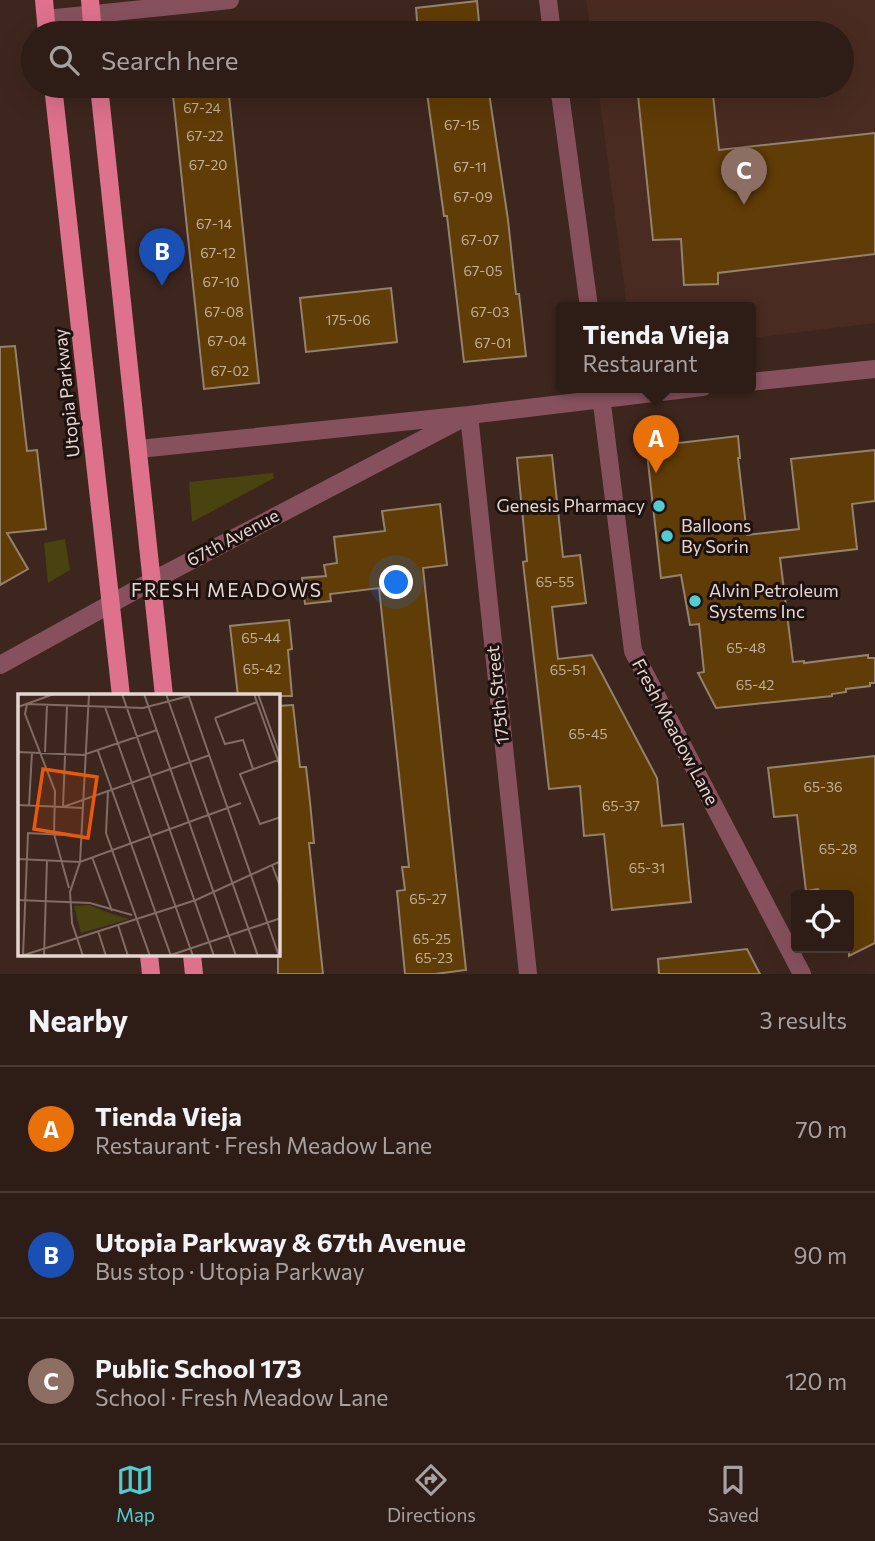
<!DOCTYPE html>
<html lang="en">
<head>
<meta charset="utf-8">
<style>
  :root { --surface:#2e1c16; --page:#36251f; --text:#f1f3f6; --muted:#a7a1a1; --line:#493a35; --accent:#51ccd2 }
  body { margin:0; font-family:Commissioner,sans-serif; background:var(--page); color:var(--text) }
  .controls { position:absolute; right:21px; bottom:21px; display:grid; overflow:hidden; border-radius:7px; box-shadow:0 7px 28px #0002 }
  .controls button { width:63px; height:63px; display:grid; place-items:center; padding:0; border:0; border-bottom:2px solid var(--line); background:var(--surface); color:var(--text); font:35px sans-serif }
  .you { position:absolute; left:397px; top:583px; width:24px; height:24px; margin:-18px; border:5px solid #fff; border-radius:50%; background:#1a73e8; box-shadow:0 0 0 10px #1a73e833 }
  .badge { display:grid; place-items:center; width:46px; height:46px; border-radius:50%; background:var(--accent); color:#fff; font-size:23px; font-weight:700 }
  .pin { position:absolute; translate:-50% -58px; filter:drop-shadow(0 2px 4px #0008) }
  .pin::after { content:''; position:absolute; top:37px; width:24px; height:21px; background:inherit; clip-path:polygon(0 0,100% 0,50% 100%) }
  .popup { position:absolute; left:556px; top:302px; width:200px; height:91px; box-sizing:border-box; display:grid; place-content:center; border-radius:7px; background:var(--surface); filter:drop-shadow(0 2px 5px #0005); font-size:23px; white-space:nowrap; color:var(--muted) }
  .popup b { font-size:26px; color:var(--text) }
  .popup::after { content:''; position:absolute; left:50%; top:100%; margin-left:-14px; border:14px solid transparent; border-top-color:var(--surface) }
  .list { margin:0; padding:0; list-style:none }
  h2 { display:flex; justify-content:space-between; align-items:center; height:91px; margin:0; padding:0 28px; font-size:30px }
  h2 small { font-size:23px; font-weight:400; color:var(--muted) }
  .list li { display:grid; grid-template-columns:46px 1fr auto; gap:21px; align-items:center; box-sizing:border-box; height:126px; padding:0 28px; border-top:2px solid var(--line) }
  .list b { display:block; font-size:26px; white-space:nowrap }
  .list p { margin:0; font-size:23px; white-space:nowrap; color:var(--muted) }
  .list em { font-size:23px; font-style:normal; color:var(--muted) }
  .icon { flex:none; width:38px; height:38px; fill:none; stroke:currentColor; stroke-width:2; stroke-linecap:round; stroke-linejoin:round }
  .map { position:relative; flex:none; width:875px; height:974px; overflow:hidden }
  .search { position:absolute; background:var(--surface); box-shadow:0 7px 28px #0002; left:21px; right:21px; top:21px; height:77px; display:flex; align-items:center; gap:18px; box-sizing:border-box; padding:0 24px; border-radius:38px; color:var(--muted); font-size:26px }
  .sheet { height:469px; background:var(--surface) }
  nav { display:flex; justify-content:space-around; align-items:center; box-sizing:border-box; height:98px; border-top:2px solid var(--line); background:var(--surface); font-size:19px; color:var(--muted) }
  nav a { display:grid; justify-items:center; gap:4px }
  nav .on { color:var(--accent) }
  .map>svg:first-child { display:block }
</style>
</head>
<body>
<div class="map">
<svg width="875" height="974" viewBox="0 0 875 974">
  <rect width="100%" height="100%" fill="#3d261e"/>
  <!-- built -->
  <path fill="#492b21" d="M586,0H875V323L751,338L750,307H627L598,86H842V33H591Z"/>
  <!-- green -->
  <path fill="#49430f" d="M273,473L274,478L192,522L189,482Z
    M65,539L70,570L48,583L44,543Z"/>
  <!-- building -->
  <path fill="#603c06" stroke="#95826d" stroke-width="2" d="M477,1L480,33H418L416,8Z
    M172,86H228L259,383L204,389Z
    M426,86H488L508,220L516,294H519L526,356L464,362L447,216H444Z
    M637,86H712L719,150L875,133V254L718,273V284L684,285L681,239L653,240Z
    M391,288L397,342L306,352L300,298Z
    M15,346L27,451L37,450L46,529L7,533L28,569L0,585V347Z
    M738,436L740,458H738L747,535L799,529L791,459L875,450V501L852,504L857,549L780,558L793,662L804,661V663L868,655V658H875V683H870V686L846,689V692L832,694V696L716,708L698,673L704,672L699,624L690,625L681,575L661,578L647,453L653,446Z
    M552,455L563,557L580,555L586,603L552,607L558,659L592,655L657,778L662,826L683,824L691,902L612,910L604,834L584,836L580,786L549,789L523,562L527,561L517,458Z
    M440,504L447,565L423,568L466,970L435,974H405L397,891L405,890L402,867H409L379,588L330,594L331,601L305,604L302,578L326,576L324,565L337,563L334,537L385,531L382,511Z
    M289,620L292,649L288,650L292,696H238L230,626Z
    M293,705L300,767H306L310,802L314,843H309L323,974H278V706Z
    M875,756V943L849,956V895H821L818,889L806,891L797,815L774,817L768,768Z
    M747,949L760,974H659L658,959Z"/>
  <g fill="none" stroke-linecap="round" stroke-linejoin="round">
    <!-- minor -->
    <path stroke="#86515d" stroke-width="18" d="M548,0L552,33
      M46,19L230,0
      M559,86L589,307
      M750,382L875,369
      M600,388L633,651L802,974
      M139,449L469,415L528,974
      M0,665L152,581L469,415L703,387"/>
    <!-- major -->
    <path stroke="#de728d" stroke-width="18" d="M44,0L47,33
      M90,0L93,33
      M53,86L121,696
      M99,86L164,696
      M149,955L151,974
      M192,955L194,974"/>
  </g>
  <!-- markers -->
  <g fill="#51ccd2" stroke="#1d120f" stroke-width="2.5">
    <circle cx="659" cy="506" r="7"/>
    <circle cx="667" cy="536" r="7"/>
    <circle cx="695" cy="601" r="7"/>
  </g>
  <g text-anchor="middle" stroke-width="6" stroke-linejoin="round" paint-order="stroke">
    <!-- number labels -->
    <g font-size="14" fill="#c4b09e">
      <text x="202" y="113">67-24</text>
      <text x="462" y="130">67-15</text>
      <text x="205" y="141">67-22</text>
      <text x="208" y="170">67-20</text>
      <text x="470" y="172">67-11</text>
      <text x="473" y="202">67-09</text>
      <text x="214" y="229">67-14</text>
      <text x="480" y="245">67-07</text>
      <text x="218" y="258">67-12</text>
      <text x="483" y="276">67-05</text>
      <text x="221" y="287">67-10</text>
      <text x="224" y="317">67-08</text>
      <text x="490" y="317">67-03</text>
      <text x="348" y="325">175-06</text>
      <text x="227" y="346">67-04</text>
      <text x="493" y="348">67-01</text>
      <text x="230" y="376">67-02</text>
      <text x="555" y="587">65-55</text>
      <text x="261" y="643">65-44</text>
      <text x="746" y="653">65-48</text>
      <text x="262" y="674">65-42</text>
      <text x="568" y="675">65-51</text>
      <text x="755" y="690">65-42</text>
      <text x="588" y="739">65-45</text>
      <text x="823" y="792">65-36</text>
      <text x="621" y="811">65-37</text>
      <text x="838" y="854">65-28</text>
      <text x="647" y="873">65-31</text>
      <text x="428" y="904">65-27</text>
      <text x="432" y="944">65-25</text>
      <text x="434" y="963">65-23</text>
    </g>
    <!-- street labels -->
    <g font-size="18" fill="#e6d6d1" stroke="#1d120f">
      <text transform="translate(67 393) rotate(-96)" y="6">Utopia Parkway</text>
      <text transform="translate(233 538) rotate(-28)" y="6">67th Avenue</text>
      <text transform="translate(498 695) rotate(-96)" y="6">175th Street</text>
      <text transform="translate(675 732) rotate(62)" y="6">Fresh Meadow Lane</text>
    </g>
    <!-- poi labels -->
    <g font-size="18" fill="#e6d6d1" stroke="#1d120f" text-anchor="start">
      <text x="645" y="512" text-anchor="end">Genesis Pharmacy</text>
      <text x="681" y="532">Balloons<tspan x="681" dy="21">By Sorin</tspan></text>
      <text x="709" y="597">Alvin Petroleum<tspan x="709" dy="21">Systems Inc</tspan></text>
    </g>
    <!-- neighbourhood labels -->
    <g font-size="19" letter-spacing="2" fill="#e6d6d1" stroke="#1d120f">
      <text x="227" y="597">FRESH MEADOWS</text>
    </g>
  </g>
  <!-- overview -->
  <g transform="translate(18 694)">
    <rect width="262" height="262" fill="#3d261e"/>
    <path d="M71,211L94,220L111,225L63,239L56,212Z" fill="#49430f"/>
    <path fill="none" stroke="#816c66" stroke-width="2" d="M104,0L196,262M126,0L218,262M148,0L240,262M170,0L261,262M236,0L263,75M240,0L263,64M49,12L45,113L65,114M0,13L36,0M87,13L175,262M197,24L207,50L225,46L235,75M197,24L239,8M80,57L153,262M0,58L65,61L139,36M27,58L29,11M263,65L222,80L242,130L263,123M90,97L88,139L132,262M0,111L45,113L192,61M11,112L14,58M74,163L94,217M0,165L62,168L223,109M254,171L263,195M51,194L36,140L37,97L7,20L9,10L125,14L171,2M0,206L72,209L114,221M100,231L110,262M80,237L88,262M153,261L263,224M3,262L178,206L263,167M5,262L10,139L65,142M26,262L29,166M65,262L54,229L52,198L62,168L71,0"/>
    <path fill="#e8590c" fill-opacity="0.15" stroke="#e8590c" stroke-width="3.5" d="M25,75L79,83L70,144L16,135Z"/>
    <rect width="262" height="262" fill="none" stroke="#e6d6d1" stroke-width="3.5"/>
  </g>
</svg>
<div class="controls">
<button><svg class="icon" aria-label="locate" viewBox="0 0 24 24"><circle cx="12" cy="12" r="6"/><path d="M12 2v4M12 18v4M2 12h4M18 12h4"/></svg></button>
</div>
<div class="you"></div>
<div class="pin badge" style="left:656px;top:473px;background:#e8710a">A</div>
<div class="popup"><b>Tienda Vieja</b>Restaurant</div>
<div class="pin badge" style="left:162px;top:286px;background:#1a4fb4">B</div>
<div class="pin badge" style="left:744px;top:205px;background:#8d6e63">C</div>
<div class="search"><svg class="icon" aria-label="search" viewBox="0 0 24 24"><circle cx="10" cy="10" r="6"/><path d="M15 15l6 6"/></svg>Search here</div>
</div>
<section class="sheet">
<h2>Nearby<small>3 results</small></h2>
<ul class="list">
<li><span class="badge" style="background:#e8710a">A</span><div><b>Tienda Vieja</b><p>Restaurant · Fresh Meadow Lane</p></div><em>70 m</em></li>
<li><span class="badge" style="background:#1a4fb4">B</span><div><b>Utopia Parkway &amp; 67th Avenue</b><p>Bus stop · Utopia Parkway</p></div><em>90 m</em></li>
<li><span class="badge" style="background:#8d6e63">C</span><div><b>Public School 173</b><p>School · Fresh Meadow Lane</p></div><em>120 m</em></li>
</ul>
</section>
<nav>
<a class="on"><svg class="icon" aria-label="map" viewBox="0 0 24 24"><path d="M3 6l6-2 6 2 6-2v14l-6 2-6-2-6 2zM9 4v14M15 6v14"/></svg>Map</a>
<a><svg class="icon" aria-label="directions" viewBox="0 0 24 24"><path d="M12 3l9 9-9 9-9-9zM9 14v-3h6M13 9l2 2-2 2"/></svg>Directions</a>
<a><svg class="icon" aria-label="saved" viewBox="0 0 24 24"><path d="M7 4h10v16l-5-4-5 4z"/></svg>Saved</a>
</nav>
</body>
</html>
